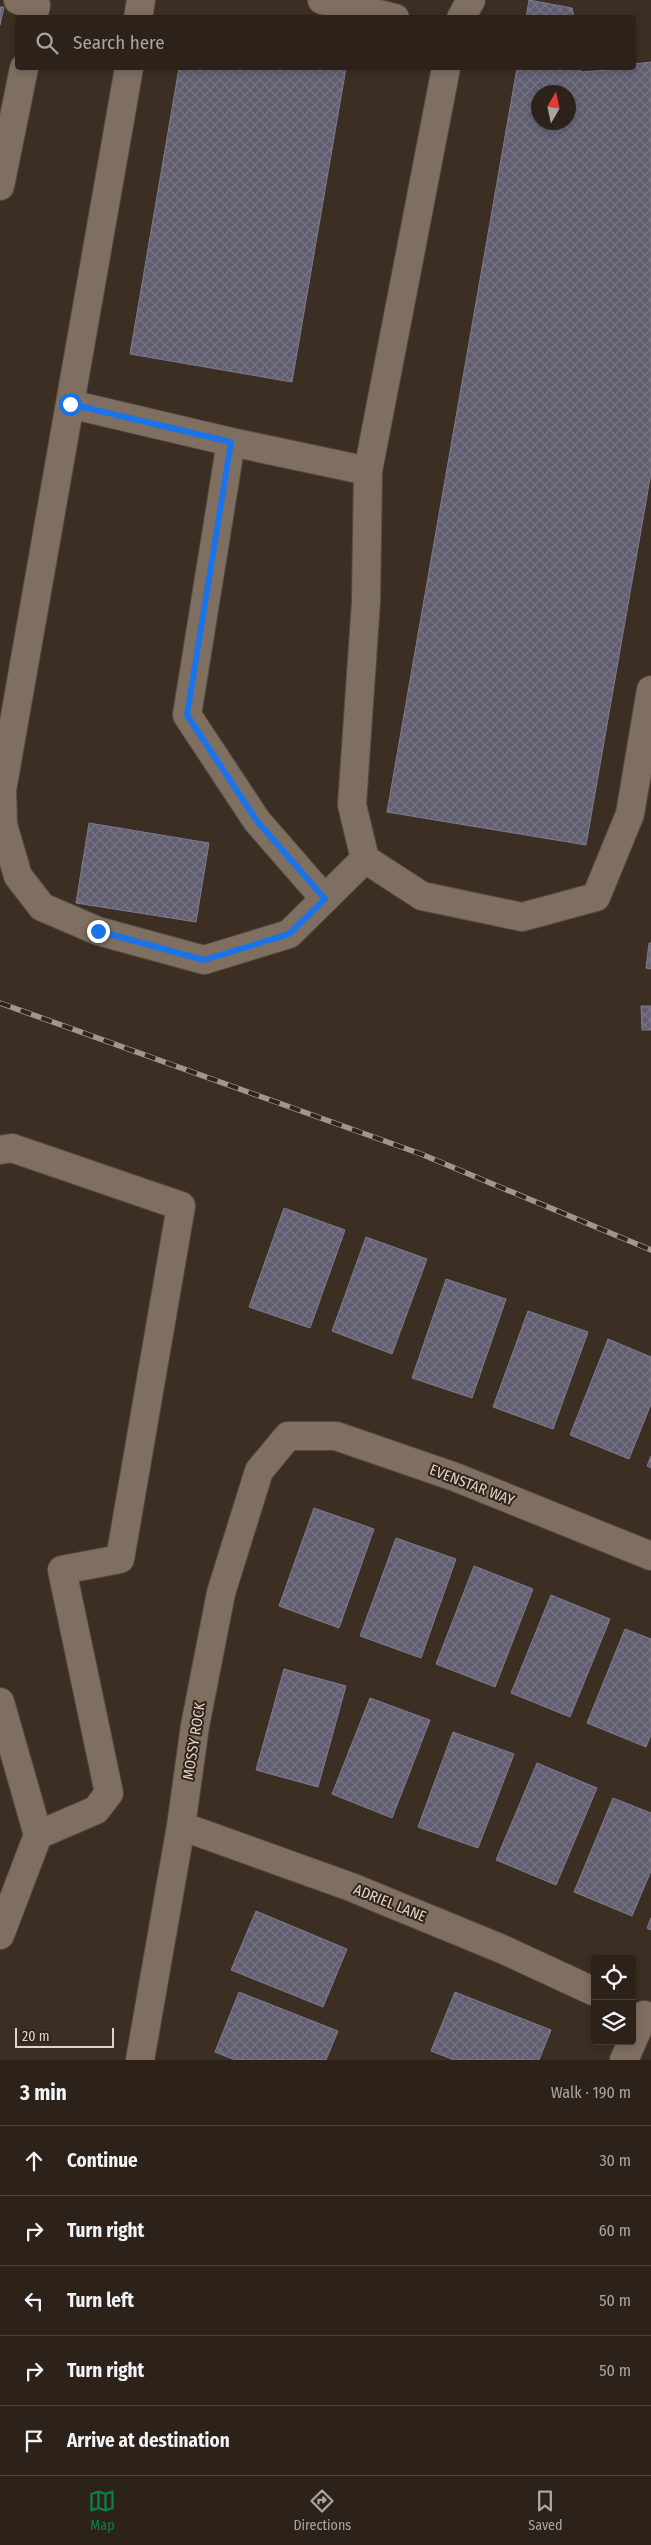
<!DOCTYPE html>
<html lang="en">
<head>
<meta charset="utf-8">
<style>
  :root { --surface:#2d221a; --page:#352a23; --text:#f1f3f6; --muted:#a7a4a2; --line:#483f39; --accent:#0b8043 }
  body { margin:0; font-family:"Fira Sans Condensed",sans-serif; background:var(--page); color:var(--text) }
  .controls { position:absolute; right:15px; bottom:15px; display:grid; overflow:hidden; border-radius:5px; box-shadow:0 2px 8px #0003 }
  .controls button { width:45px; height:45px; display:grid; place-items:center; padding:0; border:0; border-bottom:1px solid var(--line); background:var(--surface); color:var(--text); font:25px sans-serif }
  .compass { position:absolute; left:531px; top:85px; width:45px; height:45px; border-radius:50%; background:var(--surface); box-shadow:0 2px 8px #0003; rotate:9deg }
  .scale { position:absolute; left:15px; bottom:12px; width:99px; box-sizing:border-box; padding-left:5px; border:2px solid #ded5cd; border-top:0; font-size:14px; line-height:18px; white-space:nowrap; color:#ded5cd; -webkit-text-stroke:4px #322418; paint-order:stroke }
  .stop { position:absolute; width:15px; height:15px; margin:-11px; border:4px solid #1a73e8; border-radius:50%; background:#fff }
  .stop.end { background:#1a73e8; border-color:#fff; box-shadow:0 1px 5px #0008 }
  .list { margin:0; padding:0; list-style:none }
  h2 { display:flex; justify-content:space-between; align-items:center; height:65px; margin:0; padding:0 20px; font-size:21px }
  h2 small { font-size:16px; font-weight:400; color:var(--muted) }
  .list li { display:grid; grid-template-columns:32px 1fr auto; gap:15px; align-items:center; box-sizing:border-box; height:70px; padding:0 20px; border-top:1px solid var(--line) }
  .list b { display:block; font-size:19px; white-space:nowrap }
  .list em { font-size:16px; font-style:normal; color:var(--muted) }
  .icon { flex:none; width:28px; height:28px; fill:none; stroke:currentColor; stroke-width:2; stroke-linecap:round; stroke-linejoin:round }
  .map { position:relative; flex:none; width:651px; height:2060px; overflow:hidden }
  .search { position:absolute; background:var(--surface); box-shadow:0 2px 8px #0003; left:15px; right:15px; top:15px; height:55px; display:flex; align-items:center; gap:12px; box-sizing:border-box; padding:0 18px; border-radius:5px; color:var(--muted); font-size:19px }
  .sheet { height:415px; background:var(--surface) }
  nav { display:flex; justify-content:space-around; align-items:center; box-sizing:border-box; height:70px; border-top:1px solid var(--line); background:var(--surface); font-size:14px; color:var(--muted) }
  nav a { display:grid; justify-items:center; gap:2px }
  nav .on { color:var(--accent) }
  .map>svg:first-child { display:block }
</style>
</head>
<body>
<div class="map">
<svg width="651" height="2060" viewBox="0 0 651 2060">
  <defs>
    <pattern id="building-cross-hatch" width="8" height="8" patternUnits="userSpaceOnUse" patternTransform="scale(1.25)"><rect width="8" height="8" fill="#605e70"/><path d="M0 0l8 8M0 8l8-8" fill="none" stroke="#767483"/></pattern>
  </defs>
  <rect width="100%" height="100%" fill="#3c2e22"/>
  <!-- building -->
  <path fill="url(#building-cross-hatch)" stroke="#7d7b8e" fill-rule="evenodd" d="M529,0L572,8L574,18H526Z
    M0,7H4L0,25Z
    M651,62V473L586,845L387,812L517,68H581V72L634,68V64ZM538,92H568V122H538Z
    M179,68H346L292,382L130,354Z
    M89,823L209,843L196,922L76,903Z
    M649,943H651V969L646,968Z
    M641,1006H651V1030H642Z
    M284,1208L345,1230L310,1328L249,1307Z
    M366,1237L427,1259L392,1354L332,1331Z
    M446,1279L506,1299L472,1398L412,1378Z
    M528,1311L588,1332L553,1429L493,1407Z
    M608,1339L651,1357V1404L629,1459L570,1435Z
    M651,1456V1468L647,1466Z
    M314,1508L374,1529L339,1628L279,1606Z
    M396,1538L456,1559L421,1658L360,1636Z
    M474,1566L533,1589L495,1687L436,1664Z
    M551,1595L610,1619L570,1717L511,1693Z
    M625,1629L651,1639V1735L646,1747L587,1723Z
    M284,1669L346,1686L318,1787L256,1770Z
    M370,1698L430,1720L392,1818L332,1794Z
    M453,1732L514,1754L478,1848L418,1827Z
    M537,1763L597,1788L556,1885L496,1860Z
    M613,1798L651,1813V1871L632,1916L574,1892Z
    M256,1911L347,1949L323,2007L231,1970Z
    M651,1918V1930L647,1928Z
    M239,1992L338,2031L326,2060H235L215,2052Z
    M455,1992L551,2030L539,2060H454L431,2051Z"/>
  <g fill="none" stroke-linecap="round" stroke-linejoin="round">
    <defs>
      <path id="minor" d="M18,0L36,5L33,18
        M322,0L395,18
        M138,18L141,0
        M461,18L471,0
        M129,68L2,790L3,825L18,876L42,907L98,931L204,960L289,934L365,859
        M446,68L368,471L366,602L352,805L365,859L422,896L522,917L596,897L630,814L651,690
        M0,186L24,68
        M70,404L231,442L368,471
        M231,442L187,715L257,821L325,899
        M0,1150L12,1148L181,1206L120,1559L62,1570L109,1793L96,1810L38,1835L0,1935
        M0,1702L38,1835
        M181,1826L351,1887L502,1949L595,1992
        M140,2060L181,1826L195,1726L221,1593L259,1471L288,1436H336L455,1477L651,1556
        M624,2060L644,2015"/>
    </defs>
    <!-- minor casing -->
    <use href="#minor" stroke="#574b41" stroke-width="30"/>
    <!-- minor -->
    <use href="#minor" stroke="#7f6f61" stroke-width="28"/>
    <defs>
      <path id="rail" d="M0,1003L421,1154L651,1250"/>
    </defs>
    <!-- rail casing -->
    <use href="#rail" stroke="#a1968d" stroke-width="5.5"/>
    <!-- rail -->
    <use href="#rail" stroke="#322418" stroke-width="4" stroke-dasharray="11" stroke-linecap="butt"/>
  </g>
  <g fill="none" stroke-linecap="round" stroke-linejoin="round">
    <!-- route -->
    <path stroke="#1a73e8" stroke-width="6" d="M70,404L231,442L187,715L257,821L325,899L289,934L204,960L98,931"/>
  </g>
  <g text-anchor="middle" stroke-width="4" stroke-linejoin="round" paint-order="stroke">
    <!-- street labels -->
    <g font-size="15" fill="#ded5cd" stroke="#322418">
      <text transform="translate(472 1485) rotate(21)" y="5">EVENSTAR WAY</text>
      <text transform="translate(194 1741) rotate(-81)" y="5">MOSSY ROCK</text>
      <text transform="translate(390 1903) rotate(22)" y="5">ADRIEL LANE</text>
    </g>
  </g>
</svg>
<div class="controls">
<button><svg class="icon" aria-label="locate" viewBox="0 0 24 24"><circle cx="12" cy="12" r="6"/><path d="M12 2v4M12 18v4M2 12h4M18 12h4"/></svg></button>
<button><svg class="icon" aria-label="layers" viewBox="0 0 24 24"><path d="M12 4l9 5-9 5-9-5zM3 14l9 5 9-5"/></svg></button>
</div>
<svg class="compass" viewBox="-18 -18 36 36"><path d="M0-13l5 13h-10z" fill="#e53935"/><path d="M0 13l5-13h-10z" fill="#a7a4a2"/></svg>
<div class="scale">20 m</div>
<div class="stop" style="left:70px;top:404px"></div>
<div class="stop end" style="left:98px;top:931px"></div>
<div class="search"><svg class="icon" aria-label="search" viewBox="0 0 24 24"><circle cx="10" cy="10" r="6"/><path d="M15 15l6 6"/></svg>Search here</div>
</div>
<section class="sheet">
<h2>3 min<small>Walk · 190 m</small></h2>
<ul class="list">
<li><svg class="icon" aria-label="ahead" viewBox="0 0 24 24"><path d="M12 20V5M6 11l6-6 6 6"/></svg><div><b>Continue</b></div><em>30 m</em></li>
<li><svg class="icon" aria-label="right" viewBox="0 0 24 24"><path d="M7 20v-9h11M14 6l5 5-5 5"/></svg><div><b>Turn right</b></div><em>60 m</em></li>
<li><svg class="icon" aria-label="left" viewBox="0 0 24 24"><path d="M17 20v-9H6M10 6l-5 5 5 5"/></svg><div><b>Turn left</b></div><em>50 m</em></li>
<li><svg class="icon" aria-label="right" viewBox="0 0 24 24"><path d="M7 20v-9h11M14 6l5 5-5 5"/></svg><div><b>Turn right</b></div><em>50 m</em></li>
<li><svg class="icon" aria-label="arrive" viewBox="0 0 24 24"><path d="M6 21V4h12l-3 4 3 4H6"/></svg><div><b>Arrive at destination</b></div></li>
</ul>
</section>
<nav>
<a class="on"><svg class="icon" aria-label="map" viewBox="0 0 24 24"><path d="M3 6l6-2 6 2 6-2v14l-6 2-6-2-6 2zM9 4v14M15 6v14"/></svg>Map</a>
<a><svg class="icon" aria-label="directions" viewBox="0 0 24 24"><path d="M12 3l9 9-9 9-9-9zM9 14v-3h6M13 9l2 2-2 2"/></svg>Directions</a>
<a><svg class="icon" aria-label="saved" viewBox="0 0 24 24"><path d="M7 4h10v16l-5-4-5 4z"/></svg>Saved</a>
</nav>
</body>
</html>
